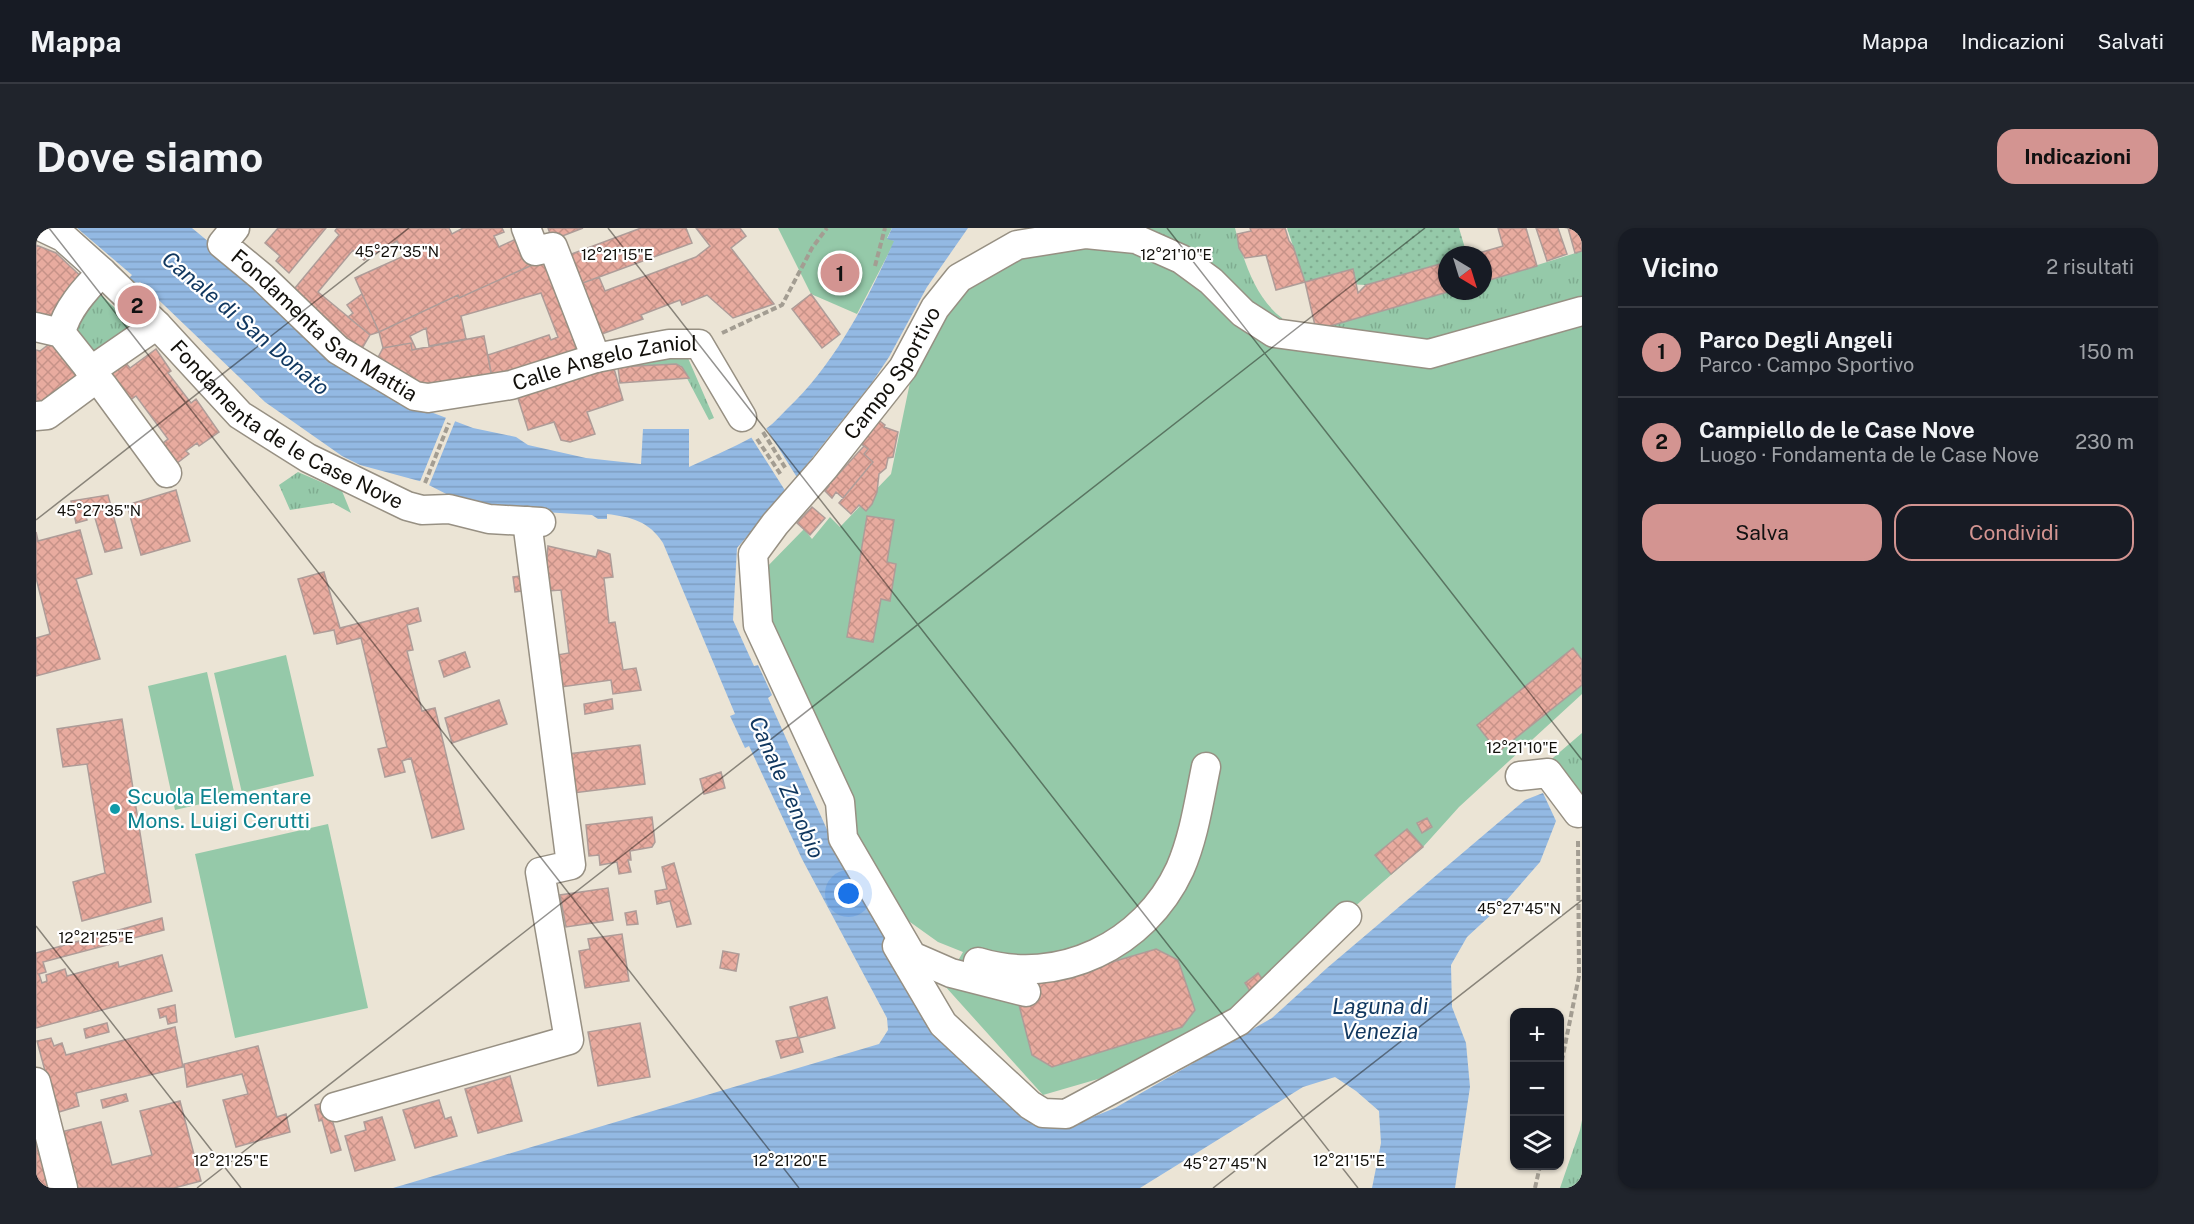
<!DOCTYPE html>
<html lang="it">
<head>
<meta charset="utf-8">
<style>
  :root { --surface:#171b24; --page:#20242c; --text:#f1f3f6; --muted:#9ea1a6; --line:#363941; --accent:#d39491 }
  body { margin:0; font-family:"Public Sans",sans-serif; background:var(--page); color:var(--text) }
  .controls { position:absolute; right:18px; bottom:18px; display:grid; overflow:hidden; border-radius:12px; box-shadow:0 2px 4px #0004 }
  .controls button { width:54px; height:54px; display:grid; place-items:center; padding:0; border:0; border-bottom:2px solid var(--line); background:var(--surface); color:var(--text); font:30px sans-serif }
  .compass { position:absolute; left:1402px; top:18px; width:54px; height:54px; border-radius:50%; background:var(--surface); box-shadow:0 2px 4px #0004; rotate:142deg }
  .you { position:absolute; left:813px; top:666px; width:21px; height:21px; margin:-15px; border:4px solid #fff; border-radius:50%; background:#1a73e8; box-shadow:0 0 0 9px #1a73e833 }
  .badge { display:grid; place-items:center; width:39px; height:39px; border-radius:50%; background:var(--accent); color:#111; font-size:20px; font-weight:700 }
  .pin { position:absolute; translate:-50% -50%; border:3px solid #fff; box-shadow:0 2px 6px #0006 }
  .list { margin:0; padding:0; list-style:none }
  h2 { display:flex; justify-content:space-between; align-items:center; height:78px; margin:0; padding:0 24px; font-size:26px }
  h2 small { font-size:20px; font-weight:400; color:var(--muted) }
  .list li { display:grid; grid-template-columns:39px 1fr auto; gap:18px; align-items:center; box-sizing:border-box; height:90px; padding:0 24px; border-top:2px solid var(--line) }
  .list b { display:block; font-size:22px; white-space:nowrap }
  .list p { margin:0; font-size:20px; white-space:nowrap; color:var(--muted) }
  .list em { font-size:20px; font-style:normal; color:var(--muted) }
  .actions { display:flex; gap:12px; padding:18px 24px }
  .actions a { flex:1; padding:14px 0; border:2px solid var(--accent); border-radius:18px; text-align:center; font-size:21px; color:var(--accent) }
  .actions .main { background:var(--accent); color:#111 }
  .icon { flex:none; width:33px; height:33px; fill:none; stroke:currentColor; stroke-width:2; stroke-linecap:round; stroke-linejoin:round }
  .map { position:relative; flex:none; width:1546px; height:960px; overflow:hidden; border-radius:18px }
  header { display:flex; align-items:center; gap:36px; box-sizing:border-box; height:84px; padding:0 30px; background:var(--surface); border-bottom:2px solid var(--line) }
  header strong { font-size:28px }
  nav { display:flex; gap:33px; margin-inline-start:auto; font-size:21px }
  .intro { display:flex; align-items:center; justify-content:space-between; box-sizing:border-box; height:144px; padding:0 36px }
  h1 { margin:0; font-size:42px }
  .button { padding:15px 27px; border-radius:18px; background:var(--accent); color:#111; font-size:21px; font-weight:700 }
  main { display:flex; gap:36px; padding:0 36px }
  aside { flex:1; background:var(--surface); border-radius:18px; box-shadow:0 2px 4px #0004 }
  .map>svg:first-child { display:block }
</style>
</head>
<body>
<header>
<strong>Mappa</strong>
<nav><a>Mappa</a><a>Indicazioni</a><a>Salvati</a></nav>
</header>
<div class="intro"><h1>Dove siamo</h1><a class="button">Indicazioni</a></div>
<main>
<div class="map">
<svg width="1546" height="960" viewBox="0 0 1546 960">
  <defs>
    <pattern id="grass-tufts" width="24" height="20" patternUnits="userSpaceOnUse" patternTransform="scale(1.5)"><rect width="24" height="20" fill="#95c9a9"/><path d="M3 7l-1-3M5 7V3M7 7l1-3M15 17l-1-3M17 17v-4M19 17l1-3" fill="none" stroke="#7fac90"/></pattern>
    <pattern id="garden-dots" width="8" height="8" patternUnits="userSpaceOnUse" patternTransform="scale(1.5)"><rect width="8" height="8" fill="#95c9a9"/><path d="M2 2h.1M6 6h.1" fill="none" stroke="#7fac90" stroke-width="1.8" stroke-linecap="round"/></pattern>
    <pattern id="water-rules" width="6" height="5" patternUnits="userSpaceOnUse" patternTransform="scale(1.5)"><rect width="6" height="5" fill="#93b9e3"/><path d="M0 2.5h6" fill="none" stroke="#7e9ec1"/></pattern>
    <pattern id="building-cross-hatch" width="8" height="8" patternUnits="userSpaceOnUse" patternTransform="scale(1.5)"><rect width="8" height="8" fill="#e8ab9f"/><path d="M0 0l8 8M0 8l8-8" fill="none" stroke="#c69288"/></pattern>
  </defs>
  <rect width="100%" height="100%" fill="#ebe4d5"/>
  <!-- grass -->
  <path fill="url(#grass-tufts)" d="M1102,0H1199C1207,31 1219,70 1246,90L1248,100Z
    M1546,23V78L1390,117L1280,102L1415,63H1447V54Z
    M57,59L104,104L62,134L31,94Z
    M634,124L652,130L678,190L673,192L644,137L582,139Z
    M262,244L306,263L315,285L297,275L254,282L243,257Z
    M1546,505V577L1511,535Z
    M1546,892V960H1524L1544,902Z"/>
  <!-- park -->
  <path fill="#95c9a9" d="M742,0H856L851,10L859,13L821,86L775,66Z
    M1019,17L1112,22L1195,83L1405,131L1546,91V466L1423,579L1387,619L1176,803L1131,831L1007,867L908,757L927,724L902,714L874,694L848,662L814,603L732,394L725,345L768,301L776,311L794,289L804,299L855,246L877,140L905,85L946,47Z
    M250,427L278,548L206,565L178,445Z
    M171,444L199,568L139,582L112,458Z
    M292,596L332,780L199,810L159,626Z"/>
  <!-- garden -->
  <path fill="url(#garden-dots)" d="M1251,0H1423L1431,27H1411V34L1330,57L1269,54Z"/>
  <!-- water -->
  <path fill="url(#water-rules)" d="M41,0H156L214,48L392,183L437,200L480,209L492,217L550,230L605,236L607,201H653V239C679,227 707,216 731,200C738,195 744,188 751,181C799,136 831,73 858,13L851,11L856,0H932L891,59L853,129L835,156L749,264L701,320L697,392L718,438L722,437L736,467L732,470L797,615L897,788L1018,899L1027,901L1079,880L1236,790L1291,740L1489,572L1507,565L1520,593L1504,634L1470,673L1431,709L1415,737L1416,779L1430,815L1434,859L1419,960H1336L1345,915L1343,883L1320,863L1299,849L1267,859L1104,960H357L843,816L852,802L851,790L766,631L713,518L709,520L694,488L699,486L627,315C613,293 595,289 571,286V291H562L556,287L491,283L420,271L387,254L324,237L306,228L229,174L104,54L101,56L93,50L96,47Z"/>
  <!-- pier -->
  <path fill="#ebe4d5" d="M411,187L420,191L392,260L383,256Z
    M730,200L762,251L750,264L715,209Z"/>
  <!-- building -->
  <path fill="url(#building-cross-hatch)" stroke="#ae9c98" stroke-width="1.5" d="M242,0H290L253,45L240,33L244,28L229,15Z
    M301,0H413L416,6L427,0H466L468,4L458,8L463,19L482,10L494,38L423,70L422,67L343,104L319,50L368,28L361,13L328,32L317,22L282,64L334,107L321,129L254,66L303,7L299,3Z
    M512,0H547L516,12Z
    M605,0H650L656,15L544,56L533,27Z
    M660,0H704L710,8L695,20L738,76L697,90L671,67L646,77L644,72L605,87L607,91L563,107L544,56L563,49L569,63L660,29L674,18Z
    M1214,0H1249L1253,13L1257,18L1269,54L1317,41L1322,65L1330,57L1411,34V63H1415L1280,102L1269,54L1240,62L1230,27L1209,30L1203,20L1201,6L1215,3Z
    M1462,0H1490L1501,38L1447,54V27H1436L1467,18Z
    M1500,0H1522L1531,26L1511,33Z
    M1532,0H1546V23L1539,25Z
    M0,17L20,25L51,54L22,94L0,88Z
    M512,28L546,121L456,150L452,127L513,107L515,112L522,109L505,65L425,88L430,111L393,118L390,100L374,108L380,121L376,122L375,115L347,120L343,104L422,67L423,70L494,38Z
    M326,66L343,104L334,107L312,89L317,85L311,77Z
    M775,66L804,106L786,120L756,81Z
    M448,108L456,150L382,164L337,139L347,120L375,115L376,122Z
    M17,113L44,150L0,178V122L4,123Z
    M120,121L135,143L132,145L155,175L160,171L183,204L163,218L161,215L150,223L153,226L136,239L122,219L132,211L100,168L90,175L66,143L85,129L94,140Z
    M640,136L646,139L653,150L584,155L582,139Z
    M577,137L587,172L551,184L559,206L534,214L525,212L518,194L492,202L481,167Z
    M841,191L849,197L848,199L862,204L857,229L852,230L850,240L843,246L841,264L836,276L830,283L823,277L815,286L803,275L837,234L828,226L832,221L824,215Z
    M828,218L832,221L828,226L837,234L807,270L800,264L796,270L789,263L793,258L787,252L792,246L798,251Z
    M140,262L154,313L105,327L91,277Z
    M72,267L86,320L69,324L57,283L49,285L51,292L40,295L35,273Z
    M776,279L789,290L774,307L761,295Z
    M831,288L858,292L851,334L860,336L854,373L845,371L837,414L811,409Z
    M44,302L56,346L40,351L64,431L0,448V410L14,406L0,350V304L2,313Z
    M512,318L560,329L562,322L574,326L577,349L568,350L573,395L579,394L587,442L600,440L605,462L577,466L575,452L525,459L521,427L533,425L525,362L512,363L510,341Z
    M288,344L304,400L382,380L385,393L371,397L377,422L371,423L386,483L399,480L428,601L396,610L375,530L366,533L369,544L349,549L342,521L351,519L325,410L301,416L298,402L278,406L262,351Z
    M492,347L494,362L479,364L477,349Z
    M1537,420L1546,432V457L1462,524L1441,497Z
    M429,424L434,439L408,449L403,433Z
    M576,471L577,481L549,486L548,476Z
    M463,472L471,496L416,515L409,490Z
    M86,491L115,674L46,693L37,654L69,645L51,536L27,539L21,501Z
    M604,517L609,556L537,565L532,526Z
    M685,544L689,560L668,566L664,551Z
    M616,589L619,614L616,619L594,623L595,632H592L595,644L583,646L581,634L564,637L563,627L553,628L550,597Z
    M1391,590L1396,599L1386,605L1381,595Z
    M1371,601L1387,619L1355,646L1339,627Z
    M638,635L655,696L641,699L634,673L621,676L619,663L631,661L626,639Z
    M572,660L577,692L530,699L524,667Z
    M600,683L602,696L591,697L589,685Z
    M126,690L128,702L7,734L10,744L3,746L6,755L11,753L10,747L29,741L31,748L82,734L83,739L126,727L136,763L0,800V725Z
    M586,706L593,753L549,760L543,723L554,721L552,711Z
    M1120,721L1142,732L1159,782L1146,799L1016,839L996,827L983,777L992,759Z
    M687,723L703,726L700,743L684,740Z
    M1222,745L1233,761L1219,771L1209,755Z
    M791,769L799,800L763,810L767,824L745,830L740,813L762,809L754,779Z
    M139,777L141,794L132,796L130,788L124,790L122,781Z
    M71,795L73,804L50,810L48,801Z
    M604,795L614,849L562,858L552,804Z
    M139,799L147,839L40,865L43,878L23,884L20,872L17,873L1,813L15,810L18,818L26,815L30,827Z
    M222,818L241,889L250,886L254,904L200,919L187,872L212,866L206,846L151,859L148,836Z
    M474,848L486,893L442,905L429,861Z
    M90,866L92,873L67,880L65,872Z
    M403,872L409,891L415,889L421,908L379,920L367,882Z
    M144,873L165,953L138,960H40L25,904L65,894L76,937L116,927L104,883Z
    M291,874L305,922L295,925L286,892L283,893L279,877Z
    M346,889L359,932L319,943L309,908L330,902L328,894Z
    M0,901L16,960H0Z"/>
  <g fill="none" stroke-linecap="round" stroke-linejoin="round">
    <defs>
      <g id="minor">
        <path id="s1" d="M8,0L27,9L66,44L121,97L204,187L272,230L371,278L386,282L413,281L453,291L505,294"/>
        <path id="s2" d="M199,0L186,16L226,49L302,122L379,168L392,170L475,157L560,130L611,120L633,116H663L706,189"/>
        <path d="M490,0L499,23L517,19L560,130"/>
        <path d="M0,99L25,105L68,159L131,245"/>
        <path d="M25,105C30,82 49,61 66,44"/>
        <path d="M53,141L63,137L121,97"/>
        <path d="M0,188L11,187L61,150"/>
        <path d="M1484,548L1512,545L1542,585"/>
        <path d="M861,718L907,796L994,877L1007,885L1030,886L1203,793L1311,688"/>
        <path d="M942,734C1023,759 1109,717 1144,641C1158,609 1163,573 1170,539"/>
        <path id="s3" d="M990,764L915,745L876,728L807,610L804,574L722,397L717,326L739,296L788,240L867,140L899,80L923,50L981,17L1050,6L1100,11L1145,31L1175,53L1207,85L1238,105L1393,126L1546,83"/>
        <path d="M0,854L27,960"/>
        <path d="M299,879L533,812L504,644L535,637L491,293"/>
      </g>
    </defs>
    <!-- minor casing -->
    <use href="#minor" stroke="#979083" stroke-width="31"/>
    <!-- path -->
    <path stroke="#a39d92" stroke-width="4" stroke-dasharray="6 3" stroke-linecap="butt" d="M839,38L849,0
      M686,105L746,77L776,20L791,0
      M727,204L750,241
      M721,211L745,247
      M389,255L413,195
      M1524,842L1543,748L1542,612
      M1499,960L1504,938"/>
    <!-- minor -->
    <use href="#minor" stroke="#fff" stroke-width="28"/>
  </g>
  <!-- ticks -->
  <path fill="none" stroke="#12100b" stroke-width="1.5" stroke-opacity="0.45" d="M13,0L763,960M572,0L1322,960M1131,0L1546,532M0,292L373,0M0,698L205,960M161,960L1389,0M1177,960L1546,672"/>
  <!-- markers -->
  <circle fill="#0f9aa8" stroke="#fff" stroke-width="2" cx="79" cy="581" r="6"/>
  <g text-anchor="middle" stroke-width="4.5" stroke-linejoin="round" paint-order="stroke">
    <!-- street labels -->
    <g font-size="21" fill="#12100b" stroke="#fff">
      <text dy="7" stroke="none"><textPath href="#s2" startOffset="152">Fondamenta San Mattia</textPath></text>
      <text dy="7" stroke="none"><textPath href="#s2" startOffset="462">Calle Angelo Zaniol</textPath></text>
      <text dy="7" stroke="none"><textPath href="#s3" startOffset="788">Campo Sportivo</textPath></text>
      <text dy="7" stroke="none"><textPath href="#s1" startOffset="316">Fondamenta de le Case Nove</textPath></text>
    </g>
    <!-- culture labels -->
    <g font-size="21" fill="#0d838f" stroke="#fff" text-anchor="start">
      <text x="91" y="576">Scuola Elementare<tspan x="91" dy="24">Mons. Luigi Cerutti</tspan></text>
    </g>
    <!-- water labels -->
    <g font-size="22" font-style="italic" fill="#10375f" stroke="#fff">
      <text transform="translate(210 95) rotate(40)" y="8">Canale di San Donato</text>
      <text transform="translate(751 559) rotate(66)" y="8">Canale Zenobio</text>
      <text x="1344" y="786">Laguna di<tspan x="1344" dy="25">Venezia</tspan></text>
    </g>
  </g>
  <g font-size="15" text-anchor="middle" fill="#12100b" stroke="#fff" stroke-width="4.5" stroke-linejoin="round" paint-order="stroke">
    <text x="361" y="29">45°27'35"N</text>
    <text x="581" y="32">12°21'15"E</text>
    <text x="1140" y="32">12°21'10"E</text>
    <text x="63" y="288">45°27'35"N</text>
    <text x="1486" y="525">12°21'10"E</text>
    <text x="1483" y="686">45°27'45"N</text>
    <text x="60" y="715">12°21'25"E</text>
    <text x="195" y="938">12°21'25"E</text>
    <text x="754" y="938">12°21'20"E</text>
    <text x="1313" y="938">12°21'15"E</text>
    <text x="1189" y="941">45°27'45"N</text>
  </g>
</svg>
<div class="controls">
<button>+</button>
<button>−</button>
<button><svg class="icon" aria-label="layers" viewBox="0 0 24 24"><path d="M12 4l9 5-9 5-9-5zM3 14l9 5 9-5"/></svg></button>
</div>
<svg class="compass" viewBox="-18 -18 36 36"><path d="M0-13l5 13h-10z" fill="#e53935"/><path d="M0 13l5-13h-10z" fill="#9ea1a6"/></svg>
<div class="you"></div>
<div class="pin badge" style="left:804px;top:45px">1</div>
<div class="pin badge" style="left:101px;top:77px">2</div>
</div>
<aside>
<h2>Vicino<small>2 risultati</small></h2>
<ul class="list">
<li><span class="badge">1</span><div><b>Parco Degli Angeli</b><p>Parco · Campo Sportivo</p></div><em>150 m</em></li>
<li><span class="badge">2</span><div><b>Campiello de le Case Nove</b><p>Luogo · Fondamenta de le Case Nove</p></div><em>230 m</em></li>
</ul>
<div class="actions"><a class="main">Salva</a><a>Condividi</a></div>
</aside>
</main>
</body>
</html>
